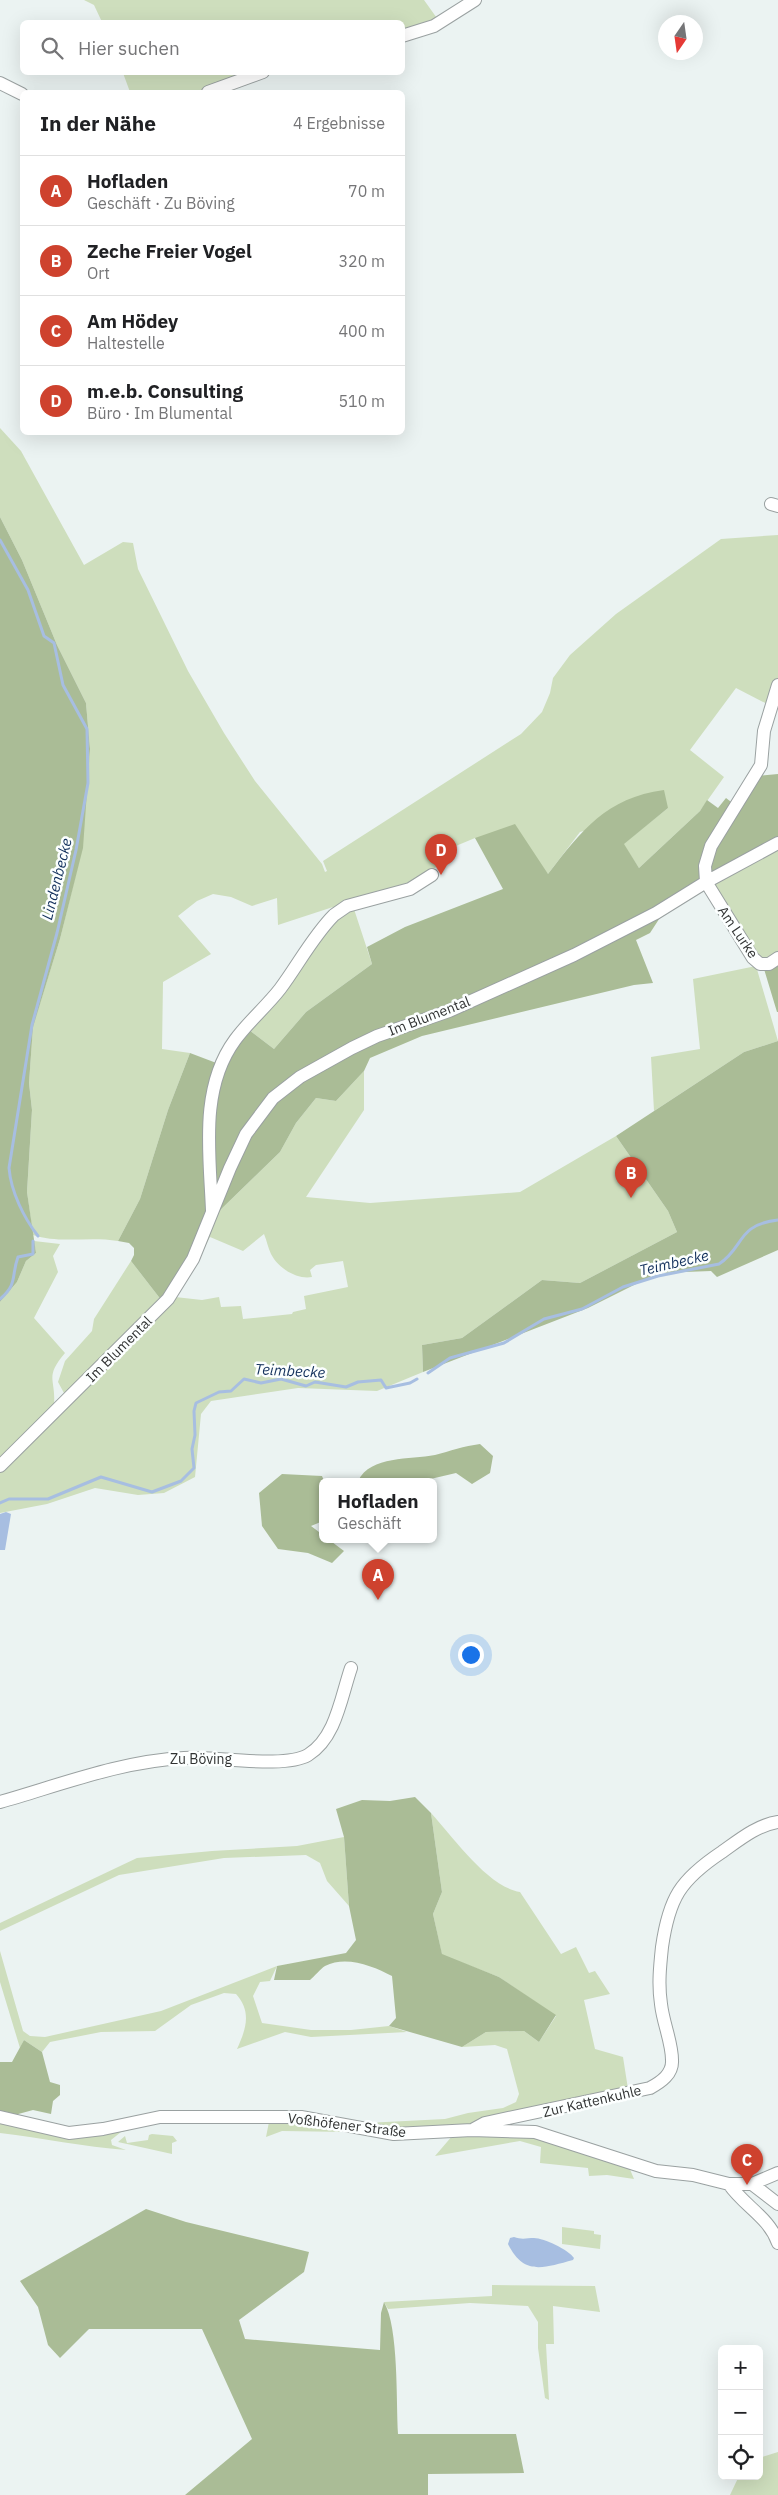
<!DOCTYPE html>
<html lang="de">
<head>
<meta charset="utf-8">
<style>
  :root { --surface:#fff; --page:#f2f2f2; --text:#202124; --muted:#757577; --line:#e0e0e0; --accent:#ce422e }
  body { margin:0; font-family:"IBM Plex Sans",sans-serif; background:var(--page); color:var(--text) }
  .controls { position:absolute; right:15px; bottom:15px; display:grid; overflow:hidden; border-radius:8px; box-shadow:0 5px 20px #0002 }
  .controls button { width:45px; height:45px; display:grid; place-items:center; padding:0; border:0; border-bottom:1px solid var(--line); background:var(--surface); color:var(--text); font:25px sans-serif }
  .compass { position:absolute; left:658px; top:15px; width:45px; height:45px; border-radius:50%; background:var(--surface); box-shadow:0 5px 20px #0002; rotate:193deg }
  .you { position:absolute; left:470px; top:1654px; width:18px; height:18px; margin:-12px; border:4px solid #fff; border-radius:50%; background:#1a73e8; box-shadow:0 0 0 8px #1a73e833 }
  .badge { display:grid; place-items:center; width:32px; height:32px; border-radius:50%; background:var(--accent); color:#fff; font-size:16px; font-weight:700 }
  .pin { position:absolute; translate:-50% -41px; filter:drop-shadow(0 1px 2px #0008) }
  .pin::after { content:''; position:absolute; top:26px; width:18px; height:15px; background:inherit; clip-path:polygon(0 0,100% 0,50% 100%) }
  .popup { position:absolute; left:319px; top:1478px; width:118px; height:65px; box-sizing:border-box; display:grid; place-content:center; border-radius:8px; background:var(--surface); filter:drop-shadow(0 1px 4px #0005); font-size:16px; white-space:nowrap; color:var(--muted) }
  .popup b { font-size:19px; color:var(--text) }
  .popup::after { content:''; position:absolute; left:50%; top:100%; margin-left:-10px; border:10px solid transparent; border-top-color:var(--surface) }
  .list { margin:0; padding:0; list-style:none }
  h2 { display:flex; justify-content:space-between; align-items:center; height:65px; margin:0; padding:0 20px; font-size:21px }
  h2 small { font-size:16px; font-weight:400; color:var(--muted) }
  .list li { display:grid; grid-template-columns:32px 1fr auto; gap:15px; align-items:center; box-sizing:border-box; height:70px; padding:0 20px; border-top:1px solid var(--line) }
  .list b { display:block; font-size:19px; white-space:nowrap }
  .list p { margin:0; font-size:16px; white-space:nowrap; color:var(--muted) }
  .list em { font-size:16px; font-style:normal; color:var(--muted) }
  .icon { flex:none; width:28px; height:28px; fill:none; stroke:currentColor; stroke-width:2; stroke-linecap:round; stroke-linejoin:round }
  .map { position:relative; flex:none; width:778px; height:2495px; overflow:hidden }
  .search { position:absolute; background:var(--surface); box-shadow:0 5px 20px #0002; left:20px; top:20px; width:385px; height:55px; display:flex; align-items:center; gap:12px; box-sizing:border-box; padding:0 18px; border-radius:8px; color:var(--muted); font-size:19px }
  .panel { position:absolute; background:var(--surface); box-shadow:0 5px 20px #0002; left:20px; top:90px; width:385px; height:345px; border-radius:8px }
  .map>svg:first-child { display:block }
</style>
</head>
<body>
<div class="map">
<svg width="778" height="2495" viewBox="0 0 778 2495">
  <rect width="100%" height="100%" fill="#ebf3f2"/>
  <!-- green -->
  <path fill="#cedebd" d="M84,0H424L439,21L403,34L402,22H102L94,5Z
    M123,73H256L203,92H130Z
    M0,428L21,451L84,565L123,542L133,543L138,569L188,671L224,733L255,781L322,864L325,872L327,871L323,861L521,734L542,712L550,693L553,678L570,655L616,614L721,539L778,535V682L771,706L736,688L690,750L724,777L700,811L639,868L623,844L668,808L580,832L548,874L475,838L451,848L454,854L417,881L352,903L372,964L306,1012L274,1049L245,1027L333,907L278,925L277,898L252,906L231,897L213,894L197,901L178,916L211,954L163,982L162,1049L190,1053L168,1110L140,1199L118,1241C89,1236 59,1244 33,1235L27,1192L32,1110L29,1083L33,1026L60,939L82,849L90,749L86,703L57,645L22,560L0,517Z
    M778,846V954L772,958L758,959L714,885Z
    M756,966L778,1041L744,1052L654,1111L651,1057L700,1049L693,979Z
    M364,1071V1110L306,1197L370,1203L520,1192L616,1136L668,1211L677,1232L580,1283L542,1280L462,1338L422,1345L423,1372L377,1391L298,1388L211,1401L201,1414L195,1477L164,1493L138,1495L95,1488L47,1504L0,1513V1470L175,1297L202,1300L219,1297L221,1307L241,1306L243,1319L292,1314L293,1312L306,1309L304,1296L348,1287L343,1261L316,1265L310,1270L312,1277C297,1280 278,1268 271,1254C268,1248 267,1241 264,1234L243,1251L210,1237L198,1260L211,1219L280,1152L296,1123L316,1098L336,1101Z
    M34,1241L60,1244L53,1256L58,1272L34,1318L65,1353C44,1378 56,1378 54,1405L0,1461V1302L17,1282L26,1261L36,1253Z
    M131,1261L162,1301L68,1394L64,1393L58,1382L65,1361L92,1331L94,1319Z
    M431,1813C453,1837 488,1887 520,1892L561,1954L576,1947L589,1973L595,1971L610,1994L584,2000L595,2049L623,2057L628,2089L473,2122L467,2126L393,2130L366,2123L445,2119L468,2113L503,2108L516,2102L519,2094L507,2049L495,2045L462,2047L486,2032L524,2031L539,2042L556,2016L499,1977L442,1955L433,1914L442,1892Z
    M344,1837L349,1906L327,1881L320,1863L306,1855L224,1858L119,1875L0,1931V1923L137,1858L212,1851L297,1846Z
    M0,1951L23,2031L30,2036L45,2037L161,2011L277,1966L270,1981L260,1982L253,1996L262,2023L311,2030H351L389,2026L407,2032L311,2037L285,2032L237,2049C246,2029 252,2012 236,1994L224,1993L191,2005L155,2031L101,2032L50,2042L42,2052L24,2040L20,2048L0,1982Z
    M289,2121L345,2130L348,2132L282,2131L266,2137L269,2122Z
    M0,2122L70,2139L83,2138L142,2127L121,2132L111,2140L112,2145L126,2150C84,2147 42,2138 0,2133Z
    M152,2134L173,2136L177,2141L172,2143V2154L118,2142L125,2136L127,2143L148,2140L149,2135Z
    M453,2135H536L629,2167L634,2179L607,2175L589,2176L588,2168L540,2163L541,2147L520,2141L435,2156Z
    M562,2227L594,2231V2234L601,2235L600,2249L562,2244Z
    M492,2285L595,2286L600,2312L553,2306L554,2344H546L549,2400L545,2398L538,2348V2322L528,2306L470,2303L388,2309L384,2302L492,2296Z
    M778,2452V2495H730L739,2476H759V2458Z"/>
  <!-- forest -->
  <path fill="#aabc96" d="M0,517L22,560L57,645L86,703L90,749L83,848L60,939L33,1027L29,1083L32,1110L27,1192L36,1253L26,1261L17,1282L0,1302Z
    M778,774V840L711,876L707,864L757,776Z
    M664,790L668,808L624,844L639,868L700,811L707,800L718,808L726,798L735,805L701,878L663,913L650,933L636,940L653,983L634,985L422,1036L370,1058L364,1071L336,1101L316,1098L296,1123L280,1152L211,1219L190,1259L162,1301L131,1261L134,1255V1248L129,1243L118,1241L140,1199L168,1110L190,1053L219,1064L245,1027L274,1049L306,1012L372,964L367,947L405,927L503,889L475,838L515,824L548,874C582,830 606,798 664,790Z
    M778,962V1012H777L764,969Z
    M778,1041V1250L717,1277L711,1271L658,1273L588,1308L423,1372L422,1345L462,1338L542,1280L580,1283L677,1232L668,1211L616,1136L744,1052Z
    M480,1444L493,1456L490,1473L472,1484L456,1473L422,1481H358C371,1455 410,1460 435,1455C450,1451 464,1446 480,1444Z
    M282,1474L322,1476L324,1481L323,1521L311,1526L323,1535V1539H328L344,1551L332,1563L308,1553L278,1549L262,1526L259,1493Z
    M415,1797L431,1813L442,1892L433,1914L442,1954L499,1977L556,2015L539,2042L524,2031L486,2032L462,2047L389,2026L396,2018L392,1976C373,1966 346,1955 325,1966C320,1969 315,1976 310,1980H274L277,1966L346,1953L356,1940L349,1906L344,1837L336,1809L362,1800L390,1801Z
    M24,2040L42,2052L50,2082L60,2085V2095L53,2101L51,2114L33,2110L11,2116L0,2113V2062H12Z
    M146,2209L186,2222L309,2252L304,2272L239,2320L245,2339L380,2350L381,2313L384,2302C399,2328 396,2402 398,2434H516L524,2473L428,2474V2495H185L252,2439L202,2329H89L60,2358L48,2345L38,2307L20,2281Z"/>
  <!-- water -->
  <path fill="#a7bee1" d="M6,1512L11,1514L5,1550H0V1514Z
    M514,2237C522,2240 527,2238 534,2238C544,2238 569,2250 574,2258L573,2260C543,2268 524,2276 508,2244L510,2238Z"/>
  <g fill="none" stroke-linecap="round" stroke-linejoin="round">
    <!-- stream -->
    <path stroke="#a7bee1" stroke-width="3" d="M0,540L28,590L44,636L54,643L63,685L87,729L88,783L76,850L57,933L32,1025L9,1168C11,1192 24,1218 38,1236
      M0,1299C18,1284 11,1276 18,1257L33,1254V1241
      M428,1373L450,1358L504,1343L544,1319L582,1309L623,1287L658,1276L719,1264C745,1247 736,1225 778,1220
      M0,1503L9,1499H48L101,1477L152,1492L181,1481L194,1468L192,1449L195,1435L194,1411L196,1403L219,1392L231,1391L244,1379L261,1383L281,1379L306,1386L315,1382L346,1387L358,1382L381,1380L386,1388L410,1383L417,1379"/>
    <defs>
      <path id="minor" d="M402,36L434,26L475,0
        M0,83L22,94
        M208,92L263,72
        M771,504L778,506
        M778,685L764,731L761,765L711,846L705,866L706,882L753,958L760,964H769L778,958
        M212,1211C210,1155 199,1089 235,1040C248,1022 266,1007 280,989C298,965 313,936 334,915L347,906L410,889L432,875
        M0,1466L168,1299L193,1259L230,1168L246,1134L273,1098L300,1077L352,1048L377,1036L449,1011L574,955L656,913L706,882L778,843
        M0,1802C60,1785 121,1761 184,1758C215,1756 284,1769 308,1755C336,1738 341,1697 351,1668
        M0,2117L69,2133L103,2129L160,2117H301L394,2134L472,2130L535,2132L656,2171L693,2175L729,2184H752L778,2173
        M474,2129L485,2123L650,2088C661,2082 673,2074 672,2060C672,2042 663,2023 661,2004C658,1985 660,1966 662,1947C669,1898 680,1880 722,1852C739,1840 757,1825 778,1822
        M729,2184C744,2206 769,2217 778,2243
        M752,2184L778,2204"/>
    </defs>
    <!-- minor casing -->
    <use href="#minor" stroke="#9aa1a1" stroke-width="14"/>
    <!-- minor -->
    <use href="#minor" stroke="#fff" stroke-width="12"/>
  </g>
  <g text-anchor="middle" stroke-width="5" stroke-linejoin="round" paint-order="stroke">
    <!-- street labels -->
    <g font-size="14" fill="#313333" stroke="#fcffff">
      <text transform="translate(738 932) rotate(56)" y="5">Am Lurke</text>
      <text transform="translate(429 1016) rotate(-21)" y="5">Im Blumental</text>
      <text transform="translate(119 1349) rotate(-45)" y="5">Im Blumental</text>
      <text x="201" y="1764">Zu Böving</text>
      <text transform="translate(592 2101) rotate(-13)" y="5">Zur Kattenkuhle</text>
      <text transform="translate(347 2125) rotate(7)" y="5">Voßhöfener Straße</text>
    </g>
    <!-- water labels -->
    <g font-size="15" font-style="italic" fill="#12305c" stroke="#fcffff">
      <text transform="translate(57 879) rotate(-76)" y="5">Lindenbecke</text>
      <text transform="translate(674 1263) rotate(-13)" y="5">Teimbecke</text>
      <text transform="translate(290 1371) rotate(3)" y="5">Teimbecke</text>
    </g>
  </g>
</svg>
<div class="controls">
<button>+</button>
<button>−</button>
<button><svg class="icon" aria-label="locate" viewBox="0 0 24 24"><circle cx="12" cy="12" r="6"/><path d="M12 2v4M12 18v4M2 12h4M18 12h4"/></svg></button>
</div>
<svg class="compass" viewBox="-18 -18 36 36"><path d="M0-13l5 13h-10z" fill="#e53935"/><path d="M0 13l5-13h-10z" fill="#757577"/></svg>
<div class="you"></div>
<div class="pin badge" style="left:378px;top:1600px">A</div>
<div class="popup"><b>Hofladen</b>Geschäft</div>
<div class="pin badge" style="left:631px;top:1198px">B</div>
<div class="pin badge" style="left:747px;top:2185px">C</div>
<div class="pin badge" style="left:441px;top:875px">D</div>
<div class="search"><svg class="icon" aria-label="search" viewBox="0 0 24 24"><circle cx="10" cy="10" r="6"/><path d="M15 15l6 6"/></svg>Hier suchen</div>
<section class="panel">
<h2>In der Nähe<small>4 Ergebnisse</small></h2>
<ul class="list">
<li><span class="badge">A</span><div><b>Hofladen</b><p>Geschäft · Zu Böving</p></div><em>70 m</em></li>
<li><span class="badge">B</span><div><b>Zeche Freier Vogel</b><p>Ort</p></div><em>320 m</em></li>
<li><span class="badge">C</span><div><b>Am Hödey</b><p>Haltestelle</p></div><em>400 m</em></li>
<li><span class="badge">D</span><div><b>m.e.b. Consulting</b><p>Büro · Im Blumental</p></div><em>510 m</em></li>
</ul>
</section>
</div>
</body>
</html>
